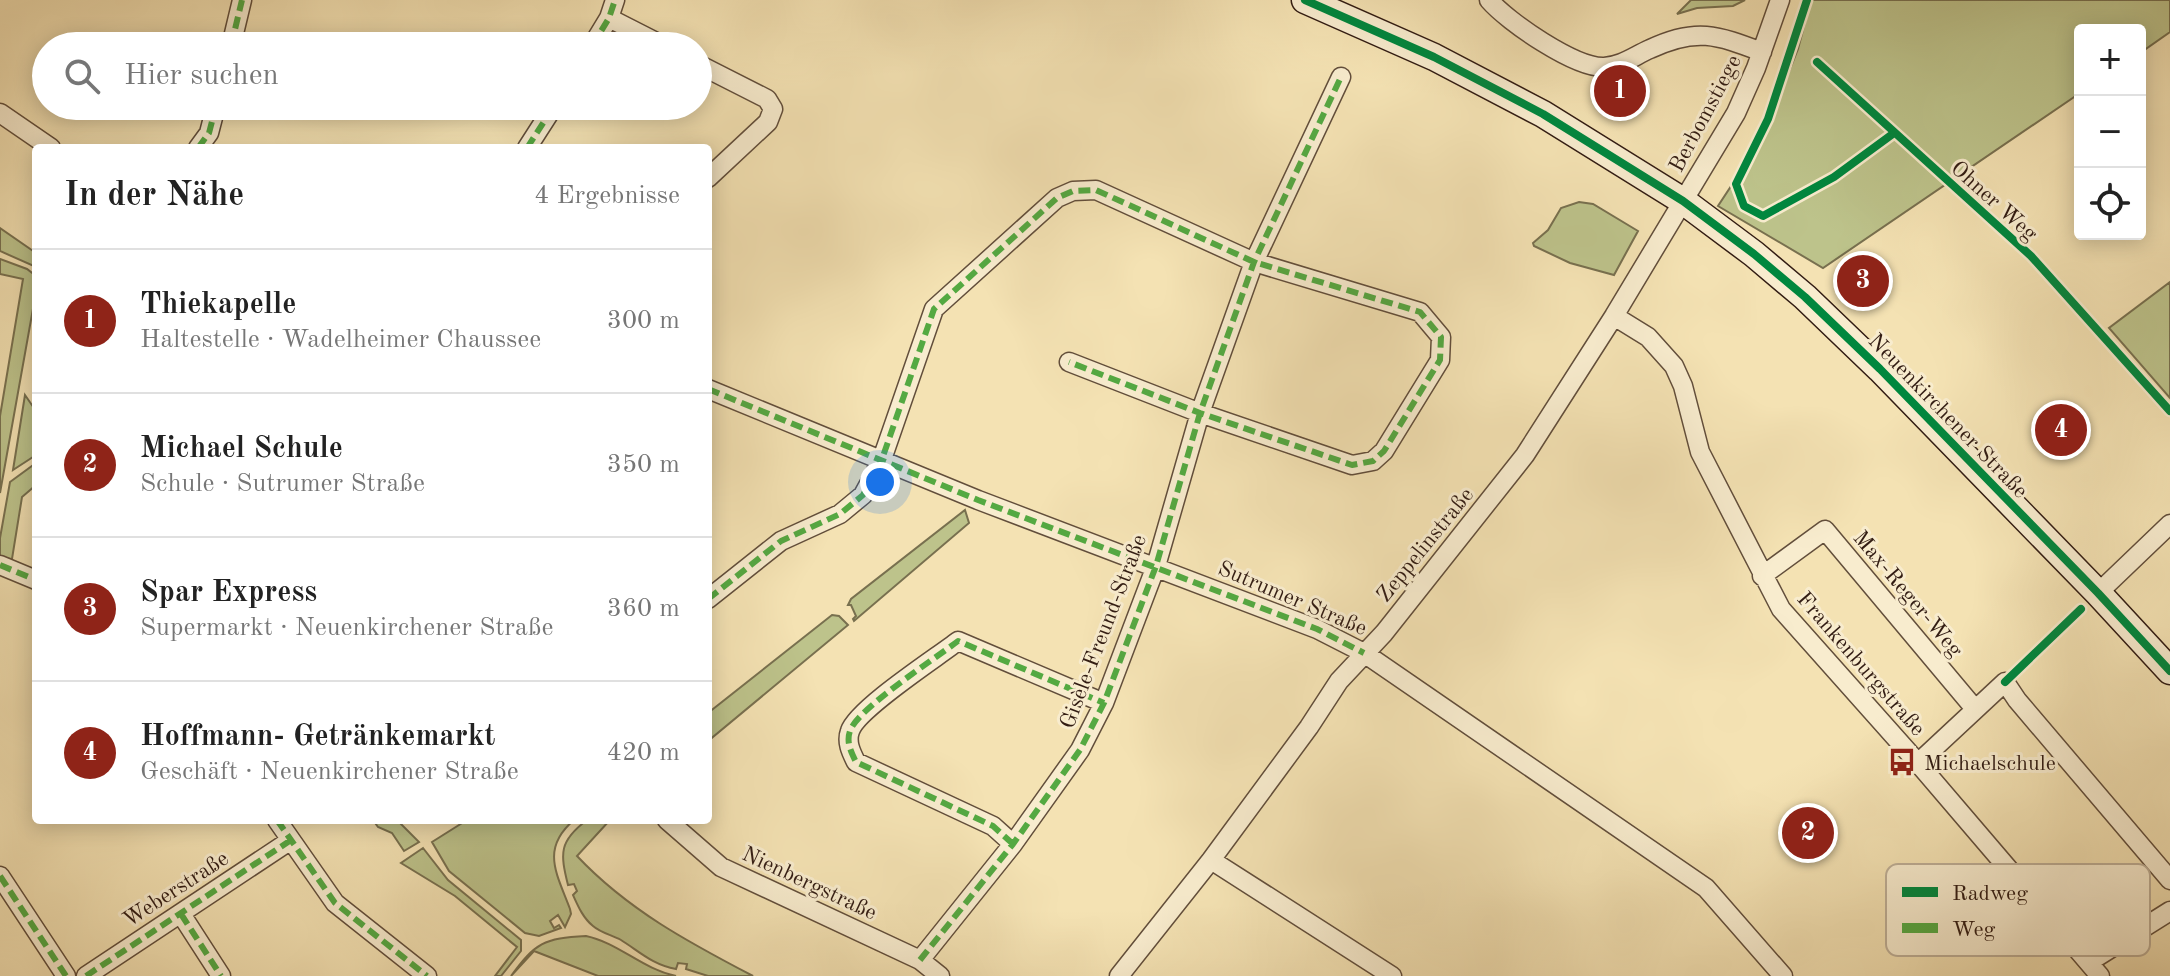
<!DOCTYPE html>
<html lang="de">
<head>
<meta charset="utf-8">
<style>
  :root { --surface:#fff; --page:#f2f2f2; --text:#222; --muted:#767676; --line:#e0e0e0; --accent:#8f2418 }
  body { margin:0; font-family:"Old Standard TT",serif; background:var(--page); color:var(--text) }
  .controls { position:absolute; right:24px; top:24px; display:grid; overflow:hidden; border-radius:8px; box-shadow:0 4px 20px #0003 }
  .controls button { width:72px; height:72px; display:grid; place-items:center; padding:0; border:0; border-bottom:2px solid var(--line); background:var(--surface); color:var(--text); font:40px sans-serif }
  .you { position:absolute; left:880px; top:482px; width:28px; height:28px; margin:-20px; border:6px solid #fff; border-radius:50%; background:#1a73e8; box-shadow:0 0 0 12px #1a73e833 }
  .badge { display:grid; place-items:center; width:52px; height:52px; border-radius:50%; background:var(--accent); color:#fff; font-size:26px; font-weight:700 }
  .pin { position:absolute; translate:-50% -50%; border:4px solid #fff; box-shadow:0 2px 8px #0006 }
  .list { margin:0; padding:0; list-style:none }
  h2 { display:flex; justify-content:space-between; align-items:center; height:104px; margin:0; padding:0 32px; font-size:34px }
  h2 small { font-size:26px; font-weight:400; color:var(--muted) }
  .list li { display:grid; grid-template-columns:52px 1fr auto; gap:24px; align-items:center; box-sizing:border-box; height:144px; padding:0 32px; border-top:2px solid var(--line) }
  .list b { display:block; font-size:30px; white-space:nowrap }
  .list p { margin:0; font-size:26px; white-space:nowrap; color:var(--muted) }
  .list em { font-size:26px; font-style:normal; color:var(--muted) }
  .icon { flex:none; width:44px; height:44px; fill:none; stroke:currentColor; stroke-width:2; stroke-linecap:round; stroke-linejoin:round }
  .map { position:relative; flex:none; width:2170px; height:976px; overflow:hidden }
  .search { position:absolute; background:var(--surface); box-shadow:0 4px 20px #0003; left:32px; top:32px; width:680px; height:88px; display:flex; align-items:center; gap:20px; box-sizing:border-box; padding:0 28px; border-radius:44px; color:var(--muted); font-size:30px }
  .panel { position:absolute; background:var(--surface); box-shadow:0 4px 20px #0003; left:32px; top:144px; width:680px; height:680px; border-radius:8px }
  .map>svg:first-child { display:block }
</style>
</head>
<body>
<div class="map">
<svg width="2170" height="976" viewBox="0 0 2170 976">
  <rect width="100%" height="100%" fill="#f4e2b3"/>
  <filter id="stains"><feTurbulence type="fractalNoise" baseFrequency=".0025" numOctaves="4"/><feColorMatrix values="0 0 0 0 .2 0 0 0 0 .09 0 0 0 0 .02 0 0 0 .5 -.17"/></filter>
  <radialGradient id="worn" r=".72"><stop offset=".6" stop-color="#630" stop-opacity="0"/><stop offset="1" stop-color="#630" stop-opacity=".3"/></radialGradient>
  <!-- green -->
  <path fill="#bdc38b" stroke="#78704f" stroke-width="2" d="M1691,0H1745L1733,6L1697,8L1677,14Z
    M1811,0H2170V32L2140,53V30H2080V93L1823,268L1718,206L1762,139L1798,49Z
    M1579,202L1593,204L1638,231L1614,275L1570,263L1534,246L1533,243L1548,230L1561,208Z
    M0,228L36,253V267L0,251Z
    M0,259L27,269L36,276V292L0,493V416L23,279L0,274Z
    M2170,282V398L2109,328Z
    M25,395L36,411V455L13,470Z
    M36,463V485L22,497L12,559L0,558V538L10,482Z
    M965,510L969,523L854,621L853,619L856,616L851,605H848L851,599Z
    M832,615L839,616L848,625L708,741V713Z
    M373,820H397L419,842L404,851L392,833L378,827Z
    M467,820H574C540,849 557,874 570,909L571,914L565,927L558,915L550,921L554,928L559,925L561,928L539,936L525,933L449,871L432,842Z
    M587,820H610L577,856C628,910 688,942 753,976H708L686,969L687,964L678,963L676,969C653,965 640,952 621,940C612,935 601,933 593,926C583,918 578,906 573,895L577,891L574,884L568,885C560,853 559,841 587,820Z
    M423,848L448,880L521,940V951L501,976H495L517,947L455,896L401,863Z
    M586,936C619,943 642,969 676,976H598L534,951L511,976C535,943 544,938 586,936Z"/>
  <g fill="none" stroke-linecap="round" stroke-linejoin="round">
    <defs>
      <path id="street" d="M1489,0C1508,22 1575,68 1604,67C1622,66 1634,56 1650,49C1696,27 1717,35 1762,52
        M609,18L664,46
        M231,46L242,0
        M592,46L609,18L615,0
        M698,64L767,99L773,109L768,122L708,178
        M0,113L51,148
        M198,148L209,133L216,106
        M527,148L554,106
        M1614,316L1648,337L1674,366L1683,386L1700,452L1781,609L1918,763L2100,976
        M708,389L978,500L1317,629L1364,653L1706,888L1783,976
        M0,565L36,580
        M1762,576L1825,530L1975,709
        M2098,593L2170,524
        M708,599L781,541L840,514L863,495L881,462L934,309L1057,198L1073,191L1096,190L1254,262L1420,312L1441,337L1440,360L1384,451L1373,461L1352,465L1200,413L1069,362
        M1918,763L2005,682L2017,700L2170,880
        M277,820L335,903L427,976
        M667,820L721,867L920,960L940,976
        M1013,844L993,826L856,762C851,752 846,742 850,731C857,709 936,658 958,641L1104,703
        M1211,860L1392,976
        M0,876L66,976
        M181,914L221,976
        M920,960L1013,844L1080,750L1104,703L1156,566L1200,413L1254,262L1341,77
        M2089,962L2170,911
        M86,976L291,840
        M1119,976L1211,860L1309,727L1339,681L1384,633L1525,455L1614,316L1736,113L1756,68L1780,0"/>
      <path id="secondary" d="M1305,0L1434,57L1543,114L1683,201L1754,254L1805,297L1880,369L2098,593L2170,671"/>
    </defs>
    <!-- street casing -->
    <use href="#street" stroke="#624e3b" stroke-width="21"/>
    <!-- secondary casing -->
    <use href="#secondary" stroke="#321c13" stroke-width="29"/>
    <!-- street -->
    <use href="#street" stroke="#f8ecce" stroke-width="18"/>
    <!-- secondary -->
    <use href="#secondary" stroke="#f8ecce" stroke-width="26"/>
    <!-- quiet -->
    <path stroke="#54a942" stroke-width="6" stroke-dasharray="12 6" stroke-linecap="butt" d="M231,46L242,0
      M592,46L609,18L615,0
      M198,148L209,133L216,106
      M527,148L554,106
      M708,389L978,500L1317,629L1364,653
      M0,565L36,580
      M708,599L781,541L840,514L863,495L881,462L934,309L1057,198L1073,191L1096,190L1254,262L1420,312L1441,337L1440,360L1384,451L1373,461L1352,465L1200,413L1069,362
      M277,820L335,903L427,976
      M1013,844L993,826L856,762C851,752 846,742 850,731C857,709 936,658 958,641L1104,703
      M0,876L66,976
      M181,914L221,976
      M920,960L1013,844L1080,750L1104,703L1156,566L1200,413L1254,262L1341,77
      M86,976L291,840"/>
    <defs>
      <path id="cycleway" d="M1305,0L1434,57L1543,114L1683,201L1754,254L1805,297L1880,369L2098,593L2170,671
        M1807,0L1768,119L1736,184L1744,206L1763,216L1834,177L1894,133
        M1817,62L2031,256L2170,411
        M2005,682L2081,609"/>
    </defs>
    <!-- cycleway casing -->
    <use href="#cycleway" stroke="#f8ecce" stroke-width="13"/>
    <!-- cycleway -->
    <use href="#cycleway" stroke="#00873e" stroke-width="8"/>
  </g>
  <!-- icons -->
  <defs>
    <symbol id="bus-bare" viewBox="-9 -9 18 18"><path d="M-5-6H5V4H4V6H2V4H-2V6H-4V4H-5ZM-3.5-4V0h7V-4ZM-3.5 1.2v1.5H-2V1.2ZM2 1.2v1.5H3.5V1.2Z" fill="#8f2418" stroke="#f8ecce" stroke-width="2.5" paint-order="stroke"/></symbol>
  </defs>
  <g fill-rule="evenodd">
    <use href="#bus-bare" x="1882" y="742" width="40" height="40"/>
  </g>
  <g text-anchor="middle" stroke-width="6" stroke-linejoin="round" paint-order="stroke">
    <!-- street labels -->
    <g font-size="22" fill="#321c13" stroke="#f8ecce">
      <text transform="translate(1704 113) rotate(-62)" y="8">Berbomstiege</text>
      <text transform="translate(1995 200) rotate(42)" y="8">Ohner Weg</text>
      <text transform="translate(1949 415) rotate(46)" y="8">Neuenkirchener Straße</text>
      <text transform="translate(1424 544) rotate(-51)" y="8">Zeppelinstraße</text>
      <text transform="translate(1909 593) rotate(50)" y="8">Max-Reger-Weg</text>
      <text transform="translate(1293 597) rotate(23)" y="8">Sutrumer Straße</text>
      <text transform="translate(1102 631) rotate(-69)" y="8">Gisèle-Freund-Straße</text>
      <text transform="translate(1862 663) rotate(49)" y="8">Frankenburgstraße</text>
      <text transform="translate(810 882) rotate(25)" y="8">Nienbergstraße</text>
      <text transform="translate(175 888) rotate(-33)" y="8">Weberstraße</text>
    </g>
    <!-- poi labels -->
    <g font-size="22" fill="#321c13" stroke="#f8ecce" text-anchor="start">
      <text x="1924" y="770">Michaelschule</text>
    </g>
  </g>
  <!-- legend -->
  <rect x="1886" y="864" width="264" height="92" rx="12" fill="#f8ecce" stroke="#bdae96" stroke-width="2"/>
  <rect x="1902" y="887" width="36" height="10" fill="#00873e"/>
  <rect x="1902" y="923" width="36" height="10" fill="#54a942"/>
  <g font-size="22" fill="#321c13">
    <text x="1952" y="900">Radweg</text>
    <text x="1952" y="936">Weg</text>
  </g>
  <rect width="100%" height="100%" filter="url(#stains)"/>
  <rect width="100%" height="100%" fill="url(#worn)"/>
</svg>
<div class="controls">
<button>+</button>
<button>−</button>
<button><svg class="icon" aria-label="locate" viewBox="0 0 24 24"><circle cx="12" cy="12" r="6"/><path d="M12 2v4M12 18v4M2 12h4M18 12h4"/></svg></button>
</div>
<div class="you"></div>
<div class="pin badge" style="left:1620px;top:91px">1</div>
<div class="pin badge" style="left:1808px;top:833px">2</div>
<div class="pin badge" style="left:1863px;top:281px">3</div>
<div class="pin badge" style="left:2061px;top:430px">4</div>
<div class="search"><svg class="icon" aria-label="search" viewBox="0 0 24 24"><circle cx="10" cy="10" r="6"/><path d="M15 15l6 6"/></svg>Hier suchen</div>
<section class="panel">
<h2>In der Nähe<small>4 Ergebnisse</small></h2>
<ul class="list">
<li><span class="badge">1</span><div><b>Thiekapelle</b><p>Haltestelle · Wadelheimer Chaussee</p></div><em>300 m</em></li>
<li><span class="badge">2</span><div><b>Michael Schule</b><p>Schule · Sutrumer Straße</p></div><em>350 m</em></li>
<li><span class="badge">3</span><div><b>Spar Express</b><p>Supermarkt · Neuenkirchener Straße</p></div><em>360 m</em></li>
<li><span class="badge">4</span><div><b>Hoffmann- Getränkemarkt</b><p>Geschäft · Neuenkirchener Straße</p></div><em>420 m</em></li>
</ul>
</section>
</div>
</body>
</html>
